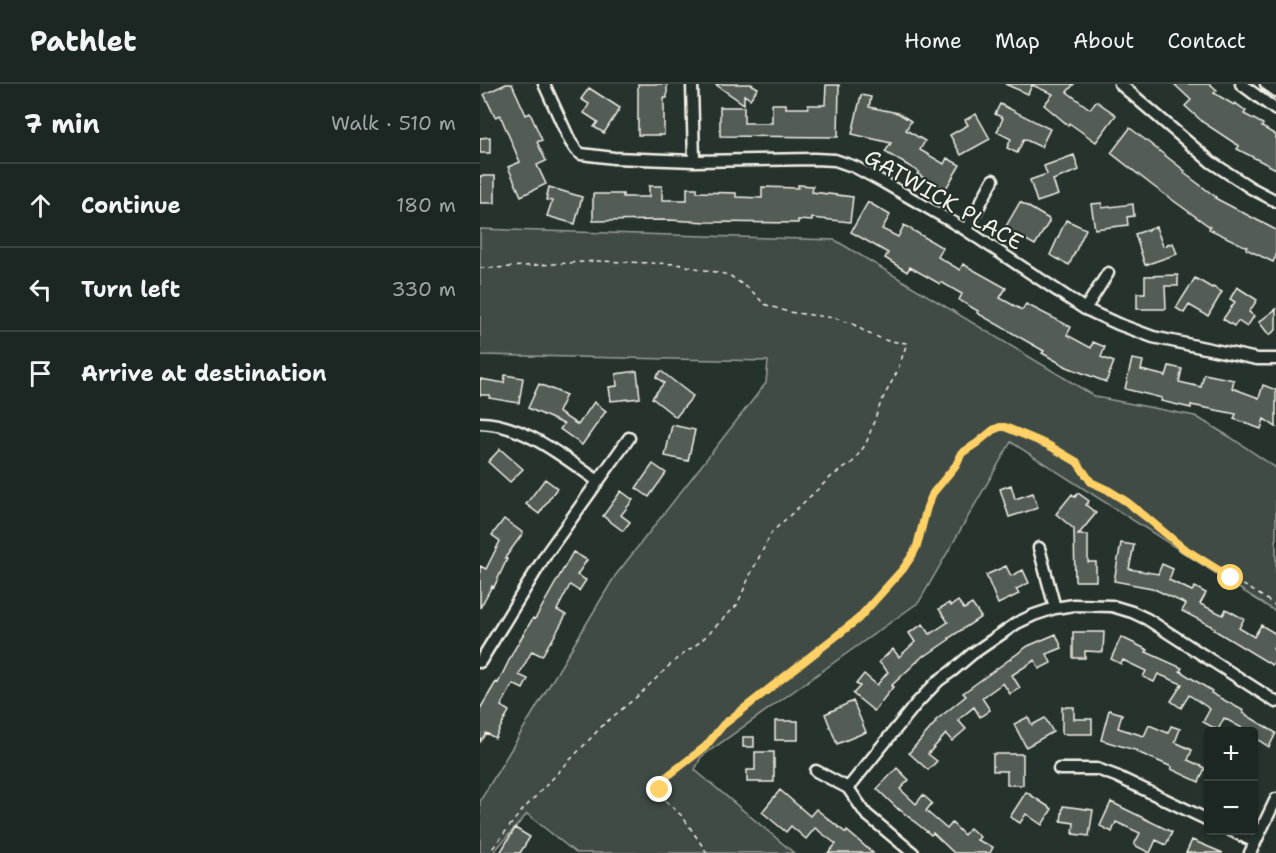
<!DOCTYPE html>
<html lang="en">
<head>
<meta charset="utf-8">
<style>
  :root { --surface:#1c2622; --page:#29322f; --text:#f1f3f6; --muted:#a0a5a5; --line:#3a4340 }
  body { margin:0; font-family:"Shantell Sans",sans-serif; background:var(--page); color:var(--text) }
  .controls { position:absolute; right:18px; bottom:18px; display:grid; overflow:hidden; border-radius:6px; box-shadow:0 2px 4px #0004 }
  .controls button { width:54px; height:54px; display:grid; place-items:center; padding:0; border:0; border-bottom:2px solid var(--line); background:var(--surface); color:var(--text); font:30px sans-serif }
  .stop { position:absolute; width:18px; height:18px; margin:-14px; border:4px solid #ffd166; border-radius:50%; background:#fff }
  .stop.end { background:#ffd166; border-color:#fff; box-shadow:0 2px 6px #0008 }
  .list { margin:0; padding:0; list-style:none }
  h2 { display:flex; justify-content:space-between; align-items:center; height:78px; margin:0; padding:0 24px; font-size:26px }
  h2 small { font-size:20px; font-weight:400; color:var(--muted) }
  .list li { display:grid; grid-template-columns:39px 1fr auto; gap:18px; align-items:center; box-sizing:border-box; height:84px; padding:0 24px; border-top:2px solid var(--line) }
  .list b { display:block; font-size:22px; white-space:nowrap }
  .list em { font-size:20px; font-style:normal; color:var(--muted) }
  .icon { flex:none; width:33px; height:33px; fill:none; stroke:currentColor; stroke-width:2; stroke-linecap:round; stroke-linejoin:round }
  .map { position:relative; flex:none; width:796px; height:769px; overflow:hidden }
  header { display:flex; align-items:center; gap:36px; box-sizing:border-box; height:84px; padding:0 30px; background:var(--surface); border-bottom:2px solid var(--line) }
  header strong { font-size:28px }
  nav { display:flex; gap:33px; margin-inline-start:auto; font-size:21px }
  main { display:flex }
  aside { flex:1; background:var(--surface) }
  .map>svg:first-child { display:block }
</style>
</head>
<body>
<header>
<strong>Pathlet</strong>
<nav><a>Home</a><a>Map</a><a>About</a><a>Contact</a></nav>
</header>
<main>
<aside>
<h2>7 min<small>Walk · 510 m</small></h2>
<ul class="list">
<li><svg class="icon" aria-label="ahead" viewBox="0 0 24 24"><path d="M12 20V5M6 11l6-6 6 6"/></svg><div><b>Continue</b></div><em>180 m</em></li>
<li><svg class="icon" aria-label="left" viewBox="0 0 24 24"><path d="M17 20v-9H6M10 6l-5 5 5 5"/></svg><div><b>Turn left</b></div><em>330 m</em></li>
<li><svg class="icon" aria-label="arrive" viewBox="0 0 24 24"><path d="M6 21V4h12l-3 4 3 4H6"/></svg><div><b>Arrive at destination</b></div></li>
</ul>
</aside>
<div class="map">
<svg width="796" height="769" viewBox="0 0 796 769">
  <rect width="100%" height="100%" fill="#26332d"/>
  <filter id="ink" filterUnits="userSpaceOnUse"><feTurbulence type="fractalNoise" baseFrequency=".0167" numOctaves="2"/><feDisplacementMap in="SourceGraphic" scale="12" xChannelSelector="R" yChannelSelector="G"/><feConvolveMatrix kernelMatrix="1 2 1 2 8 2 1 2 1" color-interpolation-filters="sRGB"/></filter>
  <g filter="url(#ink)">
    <!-- green -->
    <path fill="#414b45" stroke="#9a9e96" stroke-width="1.5" d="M0,145L355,156L616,313L715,332L750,353L796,384V528L531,358L439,518L221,673L215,686L314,769H96L47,730L13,769H0V717L135,492L286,299L288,277L0,271Z"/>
    <!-- building -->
    <path fill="#525c55" stroke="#f4f1e8" stroke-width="1.5" d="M26,0H32L46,31L50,29L62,56L57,58L66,77L57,81L66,100L41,112L28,83L40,78L20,31L15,33L4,10Z
      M158,0H187V14H184V51H158Z
      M235,0H271L278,4L270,15L264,11V20Z
      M525,0H594L587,8L610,25L616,17L636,31L616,58L589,39L588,41L564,21L573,10L552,1L548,10Z
      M694,0H730L737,6L734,9L754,21L755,19L766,27L764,30L783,40L782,43L796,51V85L757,65L759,62L724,39L705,22L711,16Z
      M346,1H359L358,53L240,52V23H264V39H292V20H306V24H328V21H345Z
      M109,4L140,24L124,49L114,43L118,38L104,29L109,20L101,15Z
      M381,11L391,13L389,23L418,29L431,37L426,46L445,57L440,66L464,80L467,74L480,81L465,106L437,90L439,88L405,68L411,59L372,50Z
      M520,20L570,45L561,63L544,55L537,69L527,64L531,55L517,48L523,34L515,30Z
      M496,30L510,55L481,71L470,51L488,41L485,36Z
      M650,44L705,87L704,89L736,113L735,114L796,146V172L793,178L766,165L767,163L729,145L730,143L673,102L631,69Z
      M10,53V69H0V54Z
      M594,71L599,86L573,96L578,111L557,118L550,96L567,90L564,82Z
      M0,92H15V119H0Z
      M318,101L333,102L332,108L373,113L370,138L332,134V137L318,136V139L228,138L188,136L113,137V110H143V113H169V102H182V116H207V104H217V108L256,109V113L282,114V103L318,104Z
      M69,103L102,113L95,140L67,132L72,117L66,116Z
      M388,118L410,131L402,145L418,153L424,141L463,164L458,173L480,186L483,180L526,204L520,214L542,226L546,220L591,243L587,251L611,264L613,258L625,263L621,273L634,278L626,298L587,283L562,269L564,267L497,229L498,227L479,216L482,210L461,198L460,200L430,183L427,188L405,174L408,169L371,148Z
      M540,118L569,135V138L555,161L525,144Z
      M622,119V124L653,120L654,132L647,133L648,141L615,145L611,120Z
      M586,136L606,145L589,181L570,171Z
      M676,143L683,162L693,159L697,170L665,181L655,150Z
      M698,191V202H685L686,225H657V209H665V192Z
      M715,194L732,204L733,203L742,208L728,232L709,221L704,229L696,224Z
      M757,203L777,216L769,228L774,232L767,243L758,237L754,242L743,235L755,218L750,215Z
      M796,225V246L789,251L779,238Z
      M652,275L663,277L661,286L686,292L689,282L702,285L699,298L721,303L724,290L754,296L752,304L779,314L783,301L796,306V343L784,335L781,345L754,335L756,330L711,321V324L681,317L682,314L645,305Z
      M157,287L160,314L131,317L129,303L137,302L136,290Z
      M181,287L213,312L196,333L172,314L184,299L176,293Z
      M25,291L43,294L39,319L9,314L10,311H0V295L24,299Z
      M59,300L86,311L78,328L98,341L114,318L126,327L102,361L80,345L84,340L48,324Z
      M192,341L215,346L208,377L185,372Z
      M20,365L43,385L30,398L8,378Z
      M173,380L186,389L169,413L156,404Z
      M65,395L77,404L59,430L46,420Z
      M531,401L535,415L553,409L558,424L529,433L520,405Z
      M141,407L153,416L141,431L150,438L143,447L123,432Z
      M598,409L609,417L606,421L616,429L598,451H608V478H616V497H595L594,445L576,430L592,410L595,413Z
      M24,435L43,449L25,474L27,475L14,503L12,502L0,524V482L6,485L20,457L12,451Z
      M641,459L654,461L649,485L678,490L682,480L693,485L689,496L712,507L715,503L726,509L720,520L743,531L746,525L764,535L759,544L774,553L781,541L796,550V560L793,565L796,567V575L792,581L734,546L735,544L702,527L706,520L672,504L634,497Z
      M93,468L107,476L97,491L106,496L99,507L90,501L77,526L86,531L71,558H70L62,572L52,567L39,591L48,595L43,605L33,600L21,622L29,627L15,654L6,649L0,658V625L16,598L18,599L34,566L53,534L55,535Z
      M526,482L531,492L543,486L549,499L536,505L539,510L518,520L506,491Z
      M478,517L484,525L492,520L501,533L469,554L470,555L445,572L444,571L411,602L413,603L394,627L373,610L380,602L376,600L384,590L397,601L408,588L399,578L413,565L419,573L435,558L429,549L443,540L450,550L468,538L459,525L469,519L471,522Z
      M593,548H624L623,568L605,567V574H593Z
      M576,550L582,564L567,570L571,579L559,585L555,576L532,591L540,604L530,610L523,599L502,614L510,626L500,633L494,623L478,636L486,645L472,657L466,650L448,670L457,677L448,686L429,669L456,638L455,637L486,612L483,609L548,562Z
      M641,553L668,566L666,568L702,584L700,587L732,607L731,609L764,627L763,629L796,649L789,663L774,653V648H763L764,645L744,634L738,646L723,638L730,625L709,611L701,624L691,617L702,600L678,590L674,598L663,593L666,587L643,576L641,580L631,575Z
      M373,617L386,648L357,660L345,630Z
      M582,623H594V635H612V650H582Z
      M629,626L642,630L638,644L664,652L669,641L688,649L691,642L700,645L695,658L712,666L708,676L725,684L719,698L691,685L692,683L657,668L658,667L621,656Z
      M548,633L552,641L565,634L573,648L546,663L534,640Z
      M295,637H318V656H295Z
      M263,653H274V663H263Z
      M275,668H294V698H267V686H275Z
      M513,670H543V701H527V687H513Z
      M417,684L429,696L420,705L436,720L443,711L452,719L446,727L467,745L472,739L484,751L490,744L500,753L497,756L513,763L510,769H474L453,749L451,751L419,725V726L397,705Z
      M300,706L330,732L336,725L366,749L367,747L393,769H348L356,760L335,744L326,755L311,742L306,748L282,728Z
      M546,708L572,725L562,741L546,730L540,739L530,733Z
      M631,718L692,748L686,761L676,756L670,769L654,761L660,749L636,738L632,748L620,742Z
      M583,722L613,726L609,752L593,750L594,739L581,737Z
      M35,744L50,753L40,769H20Z
      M712,756L743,769H706Z"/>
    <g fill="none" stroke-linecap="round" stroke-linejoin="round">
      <defs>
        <path id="minor" d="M64,0L90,57L96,66L101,70L134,74L214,77L334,75L355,76L375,83L403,98L486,146L605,225L638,240L673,253L777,275H796
          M212,0L214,77
          M640,0L731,78L771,104L796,117
          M761,0L796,26
          M786,0L796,7
          M486,146L513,96
          M605,225L628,189
          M0,339C44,340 83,373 118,397
          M559,464L575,524
          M0,578L67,469L149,354
          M579,685H617L636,692L728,736
          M336,687L368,704L386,730L433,769
          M368,704L436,620L458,597L472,587L492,570L537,539L554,531L575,524L594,521L632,522L652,528L667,535L796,618
          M750,746L775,758
          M770,769L796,715"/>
      </defs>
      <!-- minor casing -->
      <use href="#minor" stroke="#f4f1e8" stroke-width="15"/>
      <!-- path -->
      <path stroke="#f4f1e8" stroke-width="1.5" stroke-dasharray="4.5 4.5" stroke-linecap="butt" d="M0,184H16L117,177L197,180L249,191L272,207L284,220L308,228L355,234L373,240L387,249L408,257L427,259L417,288L401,318L386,360L372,379L352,392L292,448L271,489L257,521L221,557L193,578L159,611L124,640L39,730L9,769
        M227,769L203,733L182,713L180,706L181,700L225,663L243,641L378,535L423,485L433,470L437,462L447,423L453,409L476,381L482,369L497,359L513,346L520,343H525C548,352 576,362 596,378C603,383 605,394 613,399C624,407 637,412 649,420C667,433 684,450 702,463C732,485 766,500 796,522"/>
      <!-- minor -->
      <use href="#minor" stroke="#26332d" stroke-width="10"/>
    </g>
  </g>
  <g fill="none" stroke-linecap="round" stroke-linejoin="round" filter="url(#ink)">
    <!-- route -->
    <path stroke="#ffd166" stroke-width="8" d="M180,706V700L185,694L225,663L243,641L378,535L423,485L433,470L437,462L447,423L453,409L476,381L482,369L497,359L513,346L520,343H525L568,361L597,378L611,398L628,406L647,418L666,433L703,464L751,494"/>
  </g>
  <g text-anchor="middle" stroke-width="4.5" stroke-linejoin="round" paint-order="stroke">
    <!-- street labels -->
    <g font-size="22" fill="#f4f1e8" stroke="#26332d">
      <text transform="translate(464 115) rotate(30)" y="8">GATWICK PLACE</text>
    </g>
  </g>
</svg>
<div class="controls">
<button>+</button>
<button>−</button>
</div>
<div class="stop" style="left:751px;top:494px"></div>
<div class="stop end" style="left:180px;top:706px"></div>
</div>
</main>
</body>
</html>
